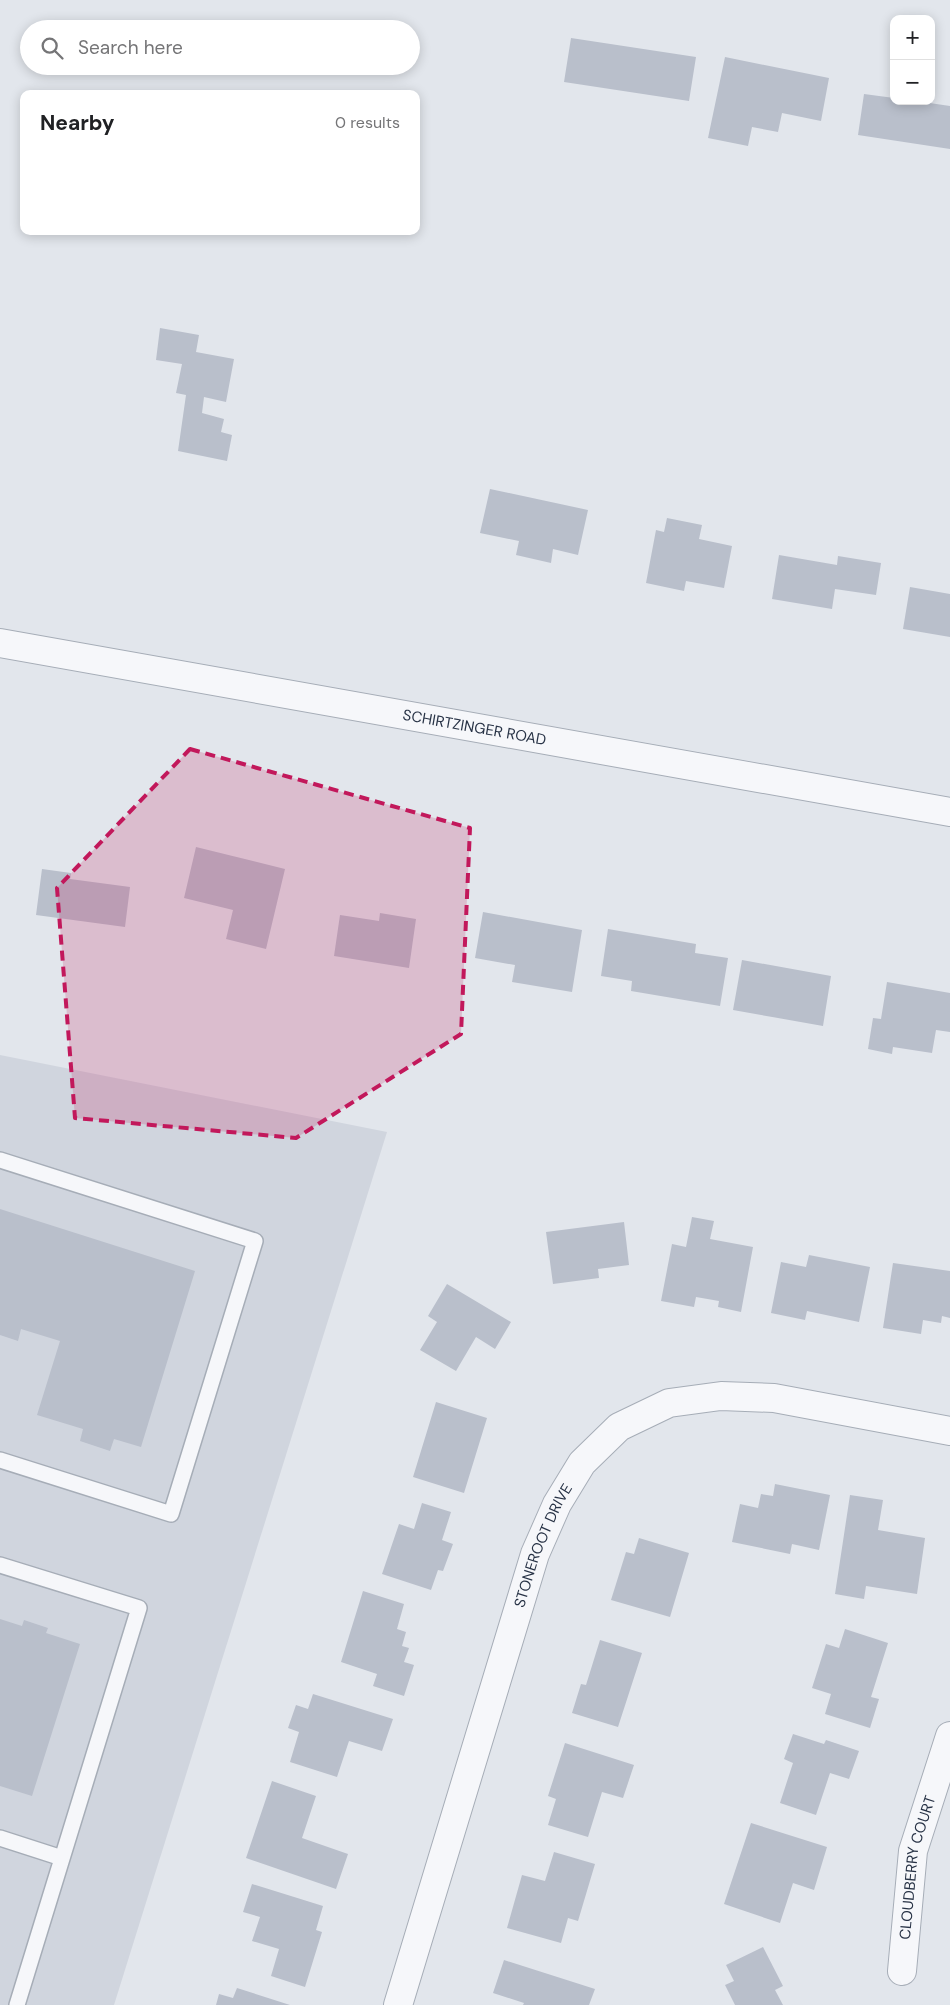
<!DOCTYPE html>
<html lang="en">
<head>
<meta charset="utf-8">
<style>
  :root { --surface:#fff; --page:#f6f6f6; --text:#202124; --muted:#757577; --line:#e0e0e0 }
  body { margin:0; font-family:"DM Sans",sans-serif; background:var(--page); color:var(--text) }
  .controls { position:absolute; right:15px; top:15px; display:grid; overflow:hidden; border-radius:10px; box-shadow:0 2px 12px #0003 }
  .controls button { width:45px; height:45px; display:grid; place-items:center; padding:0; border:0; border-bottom:1px solid var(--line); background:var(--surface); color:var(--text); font:25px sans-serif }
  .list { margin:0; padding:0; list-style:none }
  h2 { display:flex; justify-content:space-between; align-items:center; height:65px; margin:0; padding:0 20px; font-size:21px }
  h2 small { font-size:16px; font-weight:400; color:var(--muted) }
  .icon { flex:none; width:28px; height:28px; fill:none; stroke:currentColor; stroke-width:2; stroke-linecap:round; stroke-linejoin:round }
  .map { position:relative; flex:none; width:950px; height:2005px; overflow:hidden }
  .search { position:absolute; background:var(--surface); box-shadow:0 2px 12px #0003; left:20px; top:20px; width:400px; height:55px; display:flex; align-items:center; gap:12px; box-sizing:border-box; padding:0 18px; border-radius:28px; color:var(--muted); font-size:19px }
  .panel { position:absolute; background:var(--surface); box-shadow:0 2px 12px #0003; left:20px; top:90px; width:400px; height:145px; border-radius:10px }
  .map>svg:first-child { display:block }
</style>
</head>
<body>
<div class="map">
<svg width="950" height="2005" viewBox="0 0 950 2005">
  <rect width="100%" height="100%" fill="#e2e6ec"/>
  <!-- built -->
  <path fill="#d0d5de" d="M0,1055L387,1132L114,2005H0Z"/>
  <!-- building -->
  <path fill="#b9bfcb" d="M571,38L696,57L689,101L564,82Z
    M725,57L829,78L821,121L782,113L778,132L752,127L748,146L708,138Z
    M864,94L894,98V101H916L950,106V149L858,135Z
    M160,328L199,335L196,352L234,359L226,402L204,397L202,413L224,419L221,432L232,435L227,461L178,451L186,395L176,393L182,364L156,360Z
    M490,489L588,510L578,555L553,549L551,563L516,555L519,541L480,533Z
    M667,518L702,525L699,539L732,546L724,588L686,581L684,591L646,583L656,530L664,532Z
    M779,555L837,565L838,556L881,563L876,595L835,589L832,609L772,599Z
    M910,587L950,594V637L903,629Z
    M196,847L285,869L266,949L226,939L233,910L184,898Z
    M42,869L71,873L70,879L130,887L125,927L36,915Z
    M483,912L582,930L572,992L512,982L515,965L475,958Z
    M380,913L416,919L409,968L334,956L340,915L379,921Z
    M608,929L696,944L695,953L728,958L720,1006L631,991L632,981L601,976Z
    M742,960L831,976L823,1026L733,1010Z
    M887,982L950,993V1032L936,1030L932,1053L893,1047L892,1054L868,1049L873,1018L881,1019Z
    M0,1209L195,1271L141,1447L114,1439L110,1451L80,1441L83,1429L37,1415L60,1341L21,1329L18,1341L0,1335Z
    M692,1217L714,1221L710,1239L753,1247L741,1312L718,1307L719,1301L696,1297L694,1307L661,1301L672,1244L686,1247Z
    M624,1222L629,1265L598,1269L599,1278L553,1284L546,1232Z
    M809,1255L870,1267L859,1322L807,1311L805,1320L771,1313L781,1262L806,1267Z
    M893,1263L950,1271V1318L942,1316L941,1323L923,1320L921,1334L883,1328Z
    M447,1284L511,1322L495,1349L476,1337L456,1371L420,1350L437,1322L428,1316Z
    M436,1402L487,1418L464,1493L413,1477Z
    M775,1484L830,1495L819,1550L792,1544L790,1554L732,1542L740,1504L758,1508L761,1494L773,1496Z
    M850,1495L883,1500L878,1530L925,1538L917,1594L866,1586L864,1599L835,1594Z
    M422,1503L451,1512L442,1540L453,1544L443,1571L438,1570L431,1590L382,1574L399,1524L414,1529Z
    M639,1538L689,1553L670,1617L611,1600L626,1552L634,1554Z
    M363,1591L404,1604L397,1629L406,1632L402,1646L409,1648L404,1662L414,1665L404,1696L373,1686L377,1674L341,1662Z
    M0,1619L22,1626L24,1620L48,1628L46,1633L80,1644L32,1796L0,1786Z
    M845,1629L888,1643L871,1697L879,1699L870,1728L825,1714L831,1694L812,1688L826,1644L839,1648Z
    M600,1640L642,1653L618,1727L572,1713L581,1684L586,1685Z
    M313,1694L393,1719L382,1751L349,1741L337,1777L290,1762L299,1732L288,1728L296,1705L308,1709Z
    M793,1734L824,1744L826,1740L859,1751L849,1779L830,1773L816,1815L780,1803L793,1763L784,1759Z
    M565,1743L634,1765L623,1798L602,1792L588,1837L548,1825L556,1799L548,1796Z
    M272,1781L316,1796L302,1838L348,1854L336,1889L246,1858Z
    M751,1823L827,1847L814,1890L793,1883L780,1923L724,1904Z
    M554,1852L595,1864L578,1921L568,1918L561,1943L507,1928L522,1875L545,1881Z
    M252,1884L323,1906L316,1930L322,1932L305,1987L271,1976L279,1949L252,1941L260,1917L243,1912Z
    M763,1947L783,1986L775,1990L783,2005H735L725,1985L734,1981L726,1965Z
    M504,1960L595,1989L589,2005H523L524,2003L493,1993Z
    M237,1988L290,2005H216L219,1994L233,1998Z"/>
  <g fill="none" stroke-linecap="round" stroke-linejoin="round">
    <defs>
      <path id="lane" d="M0,1160L255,1241L171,1514L0,1460
        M0,1565L139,1608L17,2005
        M0,1838L62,1858"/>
      <g id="street">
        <path id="s1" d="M0,643L950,812"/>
        <path id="s2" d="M902,1971L913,1851L950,1736"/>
        <path id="s3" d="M398,2005L535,1554L557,1504L582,1463L619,1427L669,1403L721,1396L774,1398L950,1431"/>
      </g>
    </defs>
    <!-- lane casing -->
    <use href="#lane" stroke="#a6adb7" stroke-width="18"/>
    <!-- street casing -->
    <use href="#street" stroke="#a6adb7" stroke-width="30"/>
    <!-- lane -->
    <use href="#lane" stroke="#f6f7fa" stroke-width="15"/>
    <!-- street -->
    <use href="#street" stroke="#f6f7fa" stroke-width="28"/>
  </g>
  <!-- marked area -->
  <path fill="#c2185b" fill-opacity="0.2" stroke="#c2185b" stroke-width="4" stroke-dasharray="10 6" stroke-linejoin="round" d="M190,749L470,828L461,1034L296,1138L75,1118L57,888Z"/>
  <g text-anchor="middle" stroke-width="4" stroke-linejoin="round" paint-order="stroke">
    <!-- street labels -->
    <g font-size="15" fill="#283346" stroke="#f2f5f9">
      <text dy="5" stroke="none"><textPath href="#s1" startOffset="482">SCHIRTZINGER ROAD</textPath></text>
      <text dy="5" stroke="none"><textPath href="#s3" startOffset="482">STONEROOT DRIVE</textPath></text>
      <text dy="5" stroke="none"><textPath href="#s2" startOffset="105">CLOUDBERRY COURT</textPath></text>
    </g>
  </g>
</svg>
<div class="controls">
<button>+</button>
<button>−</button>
</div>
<div class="search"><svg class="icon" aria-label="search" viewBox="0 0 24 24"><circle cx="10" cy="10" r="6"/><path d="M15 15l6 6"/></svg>Search here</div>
<section class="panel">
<h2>Nearby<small>0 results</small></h2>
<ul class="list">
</ul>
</section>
</div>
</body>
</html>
